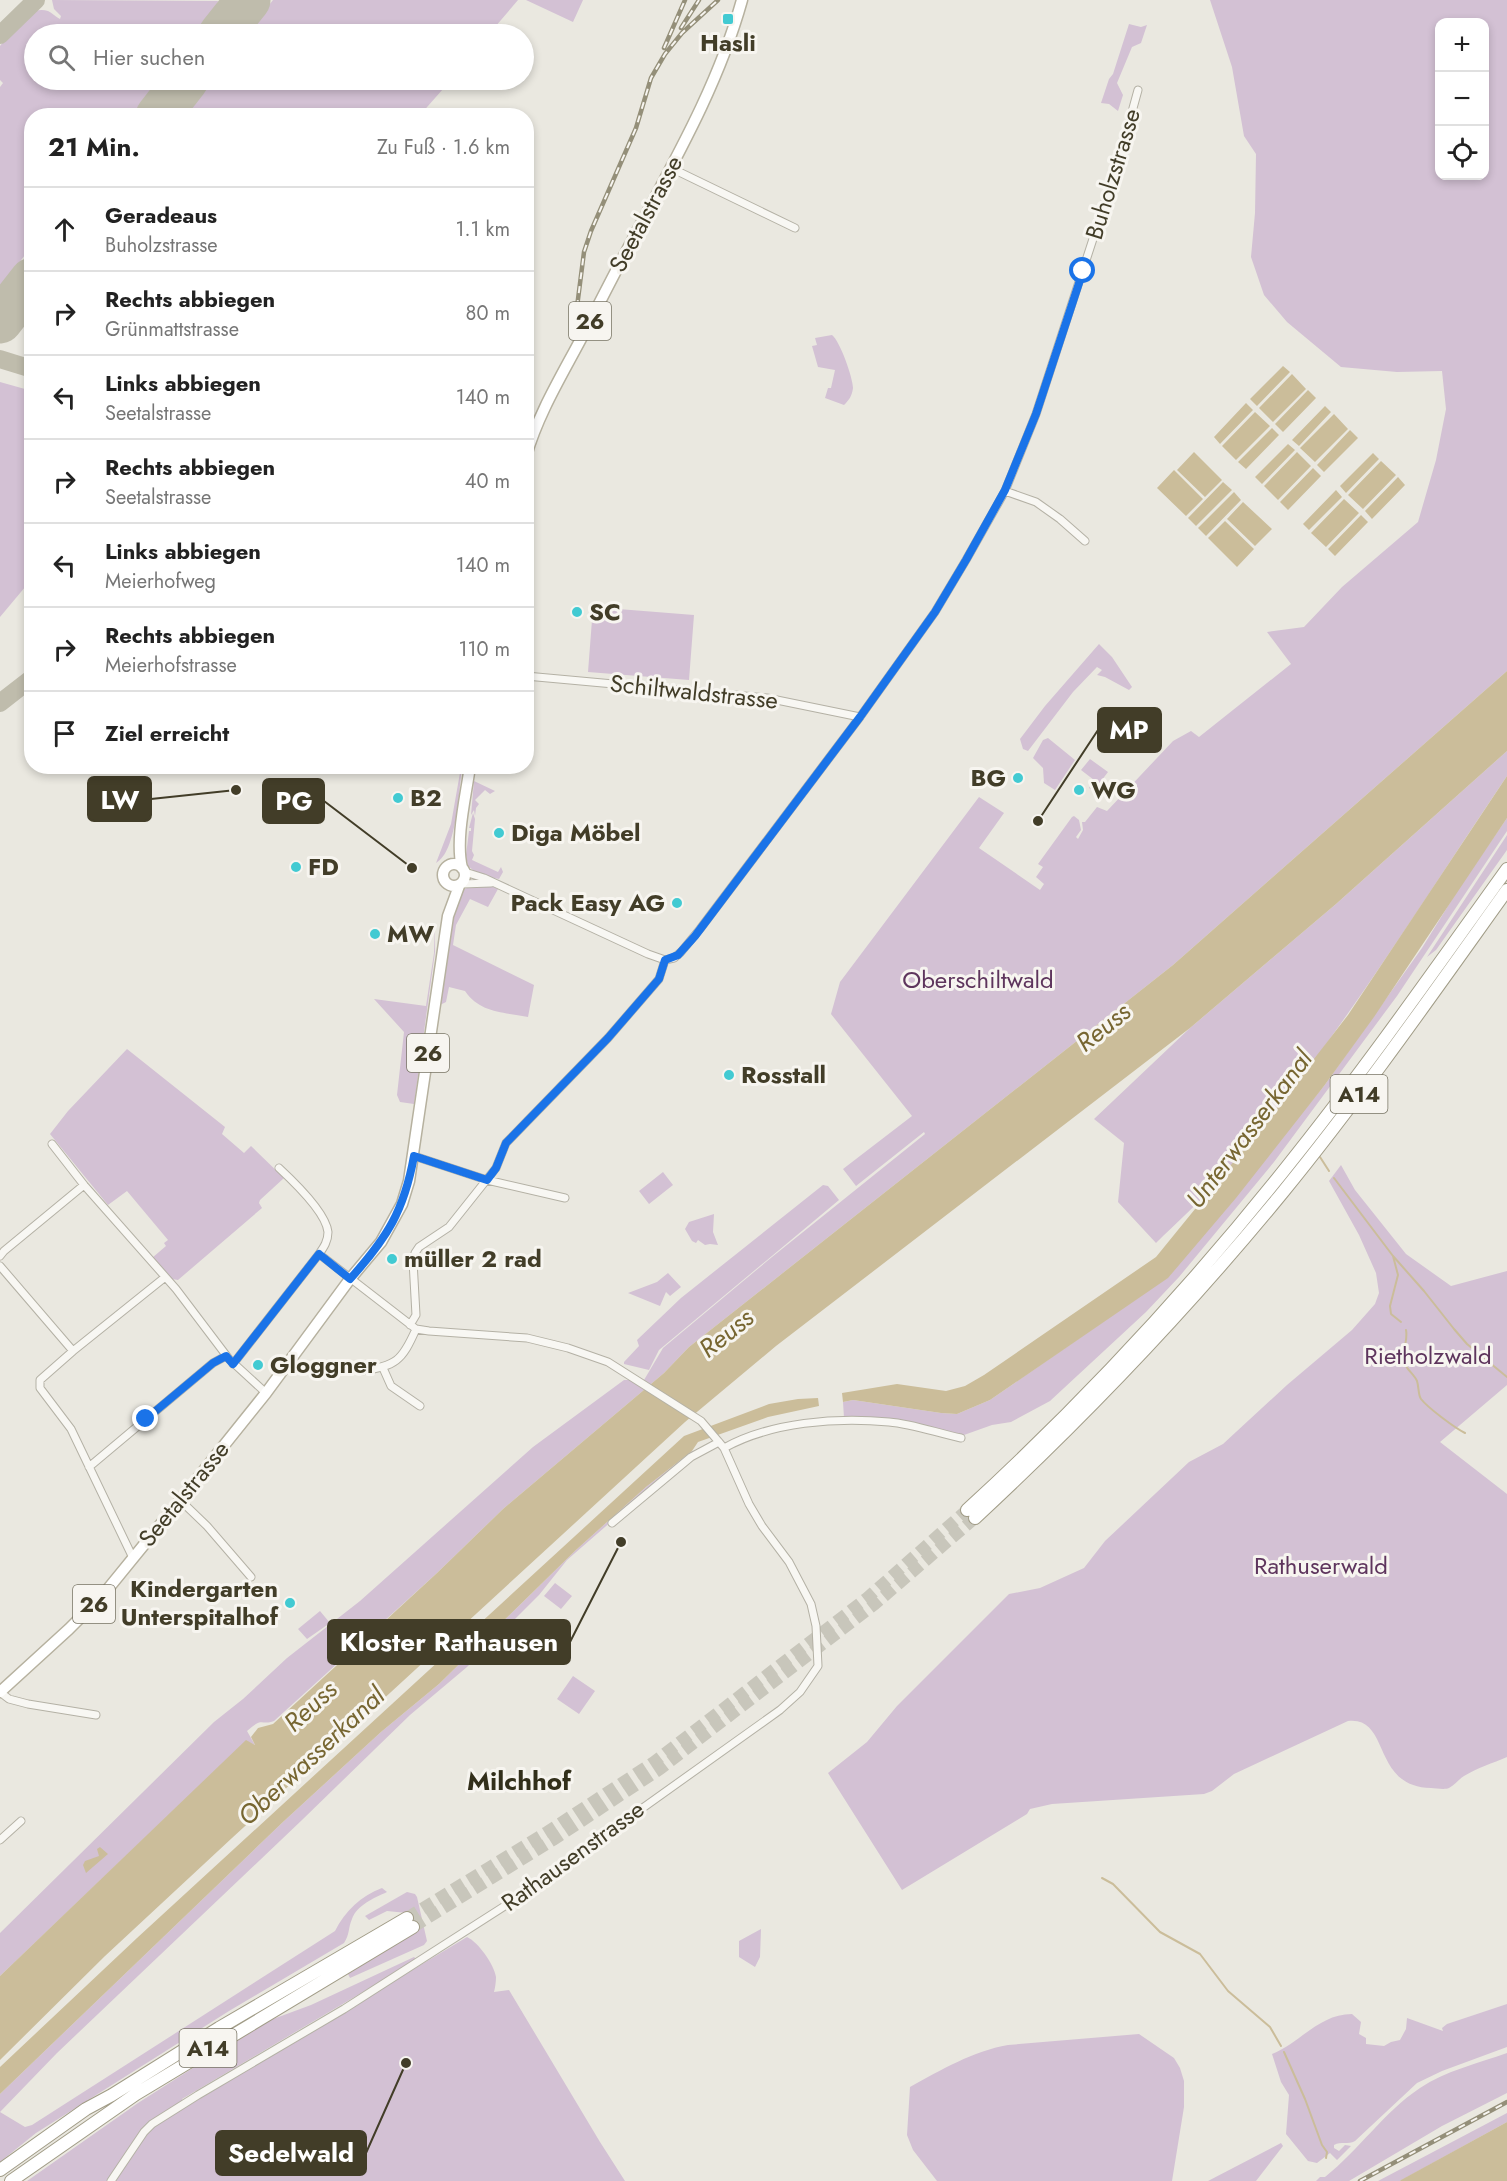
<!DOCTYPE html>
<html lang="de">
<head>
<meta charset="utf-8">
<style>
  :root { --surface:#fff; --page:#f6f6f6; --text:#222; --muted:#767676; --line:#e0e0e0 }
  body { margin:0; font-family:Jost,sans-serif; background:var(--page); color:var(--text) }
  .controls { position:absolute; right:18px; top:18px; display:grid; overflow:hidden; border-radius:12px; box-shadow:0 3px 9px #0003 }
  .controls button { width:54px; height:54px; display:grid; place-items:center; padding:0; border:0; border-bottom:2px solid var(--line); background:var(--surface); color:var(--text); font:30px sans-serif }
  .stop { position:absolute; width:18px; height:18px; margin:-14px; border:4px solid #1a73e8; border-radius:50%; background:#fff }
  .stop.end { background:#1a73e8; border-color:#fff; box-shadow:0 2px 6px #0008 }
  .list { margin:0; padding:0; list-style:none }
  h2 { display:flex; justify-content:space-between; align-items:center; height:78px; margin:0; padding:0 24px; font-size:26px }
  h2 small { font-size:20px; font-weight:400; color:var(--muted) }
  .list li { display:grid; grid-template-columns:39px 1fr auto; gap:18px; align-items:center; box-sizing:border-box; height:84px; padding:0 24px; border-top:2px solid var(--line) }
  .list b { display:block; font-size:22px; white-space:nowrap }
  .list p { margin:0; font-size:20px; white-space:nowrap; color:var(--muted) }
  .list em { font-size:20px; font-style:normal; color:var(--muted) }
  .icon { flex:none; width:33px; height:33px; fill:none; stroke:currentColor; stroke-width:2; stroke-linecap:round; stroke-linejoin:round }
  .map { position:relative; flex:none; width:1507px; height:2181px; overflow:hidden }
  .search { position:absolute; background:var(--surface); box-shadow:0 3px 9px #0003; left:24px; top:24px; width:510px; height:66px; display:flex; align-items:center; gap:15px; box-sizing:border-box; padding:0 21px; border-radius:33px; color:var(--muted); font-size:22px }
  .panel { position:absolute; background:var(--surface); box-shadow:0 3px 9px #0003; left:24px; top:108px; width:510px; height:666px; border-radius:24px }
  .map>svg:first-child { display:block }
</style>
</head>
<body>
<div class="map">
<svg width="1507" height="2181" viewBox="0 0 1507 2181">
  <rect width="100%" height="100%" fill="#eae8e0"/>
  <!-- green -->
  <path fill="#d3c1d4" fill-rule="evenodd" d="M52,0L218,1L216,8L196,34H34V80H161L133,115L32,116L31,247L0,288V87L3,83L0,80V46C10,33 28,4 48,11C52,13 56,17 60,19L61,16L54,9Z
    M273,0H518L489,34H247Z
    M526,0H583L573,22Z
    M1210,0H1507V671L1173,965L689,1347L664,1373L503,1509L437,1573L274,1721C261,1726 263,1716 247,1731L255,1745L246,1741L0,1976V1933L214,1722L243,1699L287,1658L360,1601L533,1447L624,1380H644L663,1348L772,1257L925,1134L924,1132L856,1186L843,1169L912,1116L831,1014L840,982L979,797L1004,813L979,848L1040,890L1044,884L1036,877L1043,867L1038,864L1072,817L1074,816L1079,820L1081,830L1076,837L1078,839L1083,830L1082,822H1085L1097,807L1107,811L1173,741L1191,731L1199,737L1291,664L1267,632L1304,627L1342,587L1418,522L1436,460L1446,409L1442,371L1397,372L1341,367L1287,322L1264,295L1251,257L1255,213L1256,154L1244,136L1232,67ZM1440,22H1484V176H1440Z
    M1129,24L1141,27L1147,25L1141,43L1132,47L1117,83L1123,95L1118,111L1109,104L1101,103L1109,79L1113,74Z
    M212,80H451L420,115H184Z
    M832,335C840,341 853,378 853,388C852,396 849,400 844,405L825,398L828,388H831L835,370L818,367L812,346L817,345L815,338Z
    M0,382L32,391L31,580L0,617Z
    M593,607L694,615L689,680L588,672Z
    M1099,644L1112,657L1132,687L1129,690L1105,677L1097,675L1102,670L1097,667L1073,692L1028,751L1023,749L1020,739L1045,706Z
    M1048,738L1075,760L1055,790L1044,783L1043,768L1033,758L1043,740Z
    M1507,751V776C1414,914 1327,1057 1217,1182C1198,1204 1176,1223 1156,1243L1118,1202L1124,1143L1094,1119L1190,1028L1336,904Z
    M1090,759L1108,772L1095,789L1096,793L1089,788L1094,780L1081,770Z
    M461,767H462C459,789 457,852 436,863L451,824Z
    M474,781L495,791L490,794L485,790L475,800L479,804L476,808L475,816L474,810L471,815Z
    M473,813L475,819L472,851L474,855L472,860L498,872L501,867L503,872L499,879L479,875L468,866L466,855L469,831H471V828H469Z
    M1507,818V831L1397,996L1274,1162L1179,1277L1146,1312L1050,1401L1011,1422L992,1425L964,1435L844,1418L843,1402L853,1400L941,1413L957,1414L990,1400L1168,1277L1324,1086L1422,948L1461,885Z
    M1507,835V850L1436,950L1427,957Z
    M477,886H491L498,889L488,907L470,899L456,925L453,945L534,985L528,1017C503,1012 480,1013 465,991L449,987L446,1002L440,1005C443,986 453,898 463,890C467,887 473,887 477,886Z
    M434,924L435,952L414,1104L400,1102L397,1095L404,1032L374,999L426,1006L434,953Z
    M127,1049L225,1127L222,1134L244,1153L251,1146L284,1178L260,1200L259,1203L262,1208L178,1280L172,1279L152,1258L166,1246L164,1243L168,1240L127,1191L108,1205L50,1134L68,1111Z
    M1341,1165L1355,1190L1406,1254L1451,1286L1507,1271V1385L1440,1442L1507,1494V1757C1493,1763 1477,1768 1464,1776C1459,1779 1455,1785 1449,1788C1444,1790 1436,1788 1431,1788C1371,1787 1391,1716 1348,1721L1234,1774L1212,1791L1204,1794L1052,1804L1030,1809L1027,1814L902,1890L828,1773L867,1742L897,1706L1009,1594L1040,1588L1084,1568L1105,1541L1189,1462L1223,1444L1287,1385L1352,1330L1375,1304L1379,1293L1376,1273L1359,1235L1329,1181Z
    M663,1172L673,1185L649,1204L639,1191Z
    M823,1185L828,1186L839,1200L659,1350L649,1370L624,1364V1362L639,1346L637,1340L681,1298Z
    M714,1214L713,1232L718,1245L710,1244L705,1245L698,1240L696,1243L692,1241L685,1229L689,1222Z
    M668,1273L681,1287L670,1296L666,1292L660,1306L628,1293L657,1282Z
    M692,1451L694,1452L651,1487L567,1560L539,1595L467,1667L410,1715L302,1820L57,2053L0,2112L25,2127L32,2125L335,1931C345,1911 361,1896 382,1888L387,1892C374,1898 357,1905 352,1919C348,1928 350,1934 344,1943L229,2011L36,2133L0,2162V2094L283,1822L381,1732L439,1684L576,1550L646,1487Z
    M555,1583L572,1596L561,1609L544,1596Z
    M320,1611L330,1623L307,1639L298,1629Z
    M573,1676L595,1691L579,1714L557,1699Z
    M407,1892L415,1894L417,1897L427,1941L424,1945L350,1978L348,1974L415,1933L407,1913L387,1911L369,1920L365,1916Z
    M761,1929L760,1957L755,1967L739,1957V1941Z
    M467,1937C478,1942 494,1964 496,1977C496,1982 495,1988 494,1992L509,1990L600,2142L625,2181H27L138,2103L265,2022L311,2005L414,1957L417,1960L182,2099L186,2107Z
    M1507,2004V2047L1442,2071L1417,2083L1355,2141C1348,2145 1341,2141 1334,2145V2148L1339,2151L1345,2145L1351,2146L1337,2160L1330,2153L1317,2163L1308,2161L1286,2134L1289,2095L1281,2082L1272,2054C1300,2043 1319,2014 1352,2014L1361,2022L1359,2034L1366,2038V2044L1384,2046L1391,2042L1400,2040L1406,2029L1407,2018L1443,2031L1442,2028L1447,2024Z
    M1139,2034L1174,2058L1180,2068L1184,2081V2107L1172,2181H937L913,2150L907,2135L910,2087C941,2070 973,2051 1008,2045Z
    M1507,2053V2093L1442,2126L1349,2181H1316L1320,2177H1325C1359,2150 1384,2112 1420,2088C1445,2071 1479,2063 1507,2053Z
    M1507,2113V2122L1400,2181H1378Z
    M1281,2143L1283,2146L1256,2181H1208Z"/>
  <!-- water -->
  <path fill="#cbbd9a" d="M1283,366L1290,372L1257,406L1250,399Z
    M1292,374L1306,389L1273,422L1259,408Z
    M1308,390L1316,398L1283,432L1275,424Z
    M1246,403L1253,410L1220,444L1214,437Z
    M1325,406L1331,412L1299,446L1292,440Z
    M1255,412L1270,426L1236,460L1222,446Z
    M1334,414L1348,429L1315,462L1300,448Z
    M1272,428L1279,435L1246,469L1238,462Z
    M1350,430L1358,438L1324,472L1317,465Z
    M1288,444L1295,450L1262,484L1255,477Z
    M1194,452L1222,480L1205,497L1177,470Z
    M1297,452L1311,466L1278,500L1264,486Z
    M1373,453L1379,459L1346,493L1340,486Z
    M1381,461L1396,475L1363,509L1348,495Z
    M1313,468L1321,476L1288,510L1280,502Z
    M1174,470L1203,499L1186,516L1157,488Z
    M1398,477L1405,485L1372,519L1365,511Z
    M1223,482L1232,490L1196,526L1188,518Z
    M1336,490L1342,497L1309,530L1303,524Z
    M1234,492L1241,500L1206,536L1198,528Z
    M1344,499L1359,513L1326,547L1311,533Z
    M1243,502L1272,529L1255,546L1227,519Z
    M1361,515L1368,522L1335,556L1328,549Z
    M1225,521L1254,549L1237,567L1208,538Z
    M1507,671V751L1336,904L1190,1028L776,1346L685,1422L232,1838L105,1956L0,2060V1976L246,1740L255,1745L251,1737L258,1728L273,1724L437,1573L503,1509L664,1373L689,1347L1173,965Z
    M1507,776V818L1374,1017L1324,1086L1236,1198L1168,1278L990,1400L957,1414L941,1413L853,1400L843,1402L842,1393L897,1384L946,1391L965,1386L984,1375L1156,1257L1252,1139L1348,1015Z
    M818,1398L819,1406L768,1417L698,1442L692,1451L646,1487L576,1550L439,1684L381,1732L283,1822L0,2094V2067L137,1938L684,1436L769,1404L798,1399Z
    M100,1847L108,1854L86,1873L83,1865L85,1861L99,1856L97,1849Z
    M1507,2122V2181H1400L1401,2180Z"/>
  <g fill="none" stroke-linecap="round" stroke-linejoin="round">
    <!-- stream -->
    <path stroke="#cbbd9a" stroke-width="2" d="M1320,1157L1329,1171
      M1334,1178L1393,1256L1424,1291L1454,1329L1467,1344L1507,1377
      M1393,1256L1398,1275L1390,1306L1391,1314L1401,1322
      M1406,1330C1408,1340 1403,1348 1404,1358C1404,1369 1413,1372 1417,1381C1419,1387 1418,1395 1421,1399C1428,1408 1455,1428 1465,1433
      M1102,1878L1113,1884L1160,1932L1200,1954L1228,1991L1270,2027L1281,2046
      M1284,2052L1305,2099L1322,2145L1327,2152L1326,2158"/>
    <!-- taxiway -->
    <path stroke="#bfbcac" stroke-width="18" d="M220,34L230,15L229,0
      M0,35L36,0
      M0,359L32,369
      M0,703L32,678"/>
    <!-- runway -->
    <path stroke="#bfbcac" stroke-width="45" d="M221,34L248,0
      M158,116L186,80
      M0,321L32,280"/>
    <!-- highway-tunnel -->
    <path stroke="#c8c6bb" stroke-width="12" stroke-dasharray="12 6" stroke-linecap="butt" d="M407,1918L547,1832L654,1762L867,1598L967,1510
      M413,1927L553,1840L660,1769L875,1604L975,1518"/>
    <defs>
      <path id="street" d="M671,168L795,228
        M1005,491L1036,502L1060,519L1085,541
        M526,676L767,698L860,717
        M465,872L484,878L648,954L665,960L674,958L681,952L700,929L860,717L935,612L966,560L1005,491L1036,414L1119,159L1138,90
        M462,884L491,883
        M52,1144L84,1185
        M414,1156L487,1180L565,1198
        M0,1256L4,1251L84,1185L176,1289L229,1359L266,1393
        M0,1266L73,1351
        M410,1325L416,1315L413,1261L415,1253L419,1247L449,1227L496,1168L506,1143L608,1038L659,979L665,960
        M233,1364L319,1254
        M383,1368L391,1386L420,1406
        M361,1371C396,1366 402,1361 416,1329
        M724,1448C771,1422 836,1417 889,1422C913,1424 937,1433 961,1438
        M89,1467L213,1363L226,1356
        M180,1500L207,1526L251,1577
        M612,1523L691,1457L719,1442
        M133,1558L71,1429L40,1388V1380L73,1351L164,1278
        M0,1692L9,1699L28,1704L96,1715
        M0,1840L21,1821
        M111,2181L144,2132L152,2124L198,2095L344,2009L511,1902L780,1710L800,1692L818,1666L816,1626L811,1604L789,1562L762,1526L749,1504L724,1448L701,1421L608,1362L568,1348L527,1338L429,1331L416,1329L319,1254C324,1247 328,1241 328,1232C326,1213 293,1181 279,1168"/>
      <path id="primary" d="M526,456C538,414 562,375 582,337C597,308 611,280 626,252C669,170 717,90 742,0
        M443 875a11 11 0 1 1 22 0a11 11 0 1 1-22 0Z
        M462,868C455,839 466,796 470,766
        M0,1692L69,1629L103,1595L169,1514L266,1393L350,1279L381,1242L402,1204L409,1181L448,916L459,886"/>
      <path id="highway" d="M967,1510C1086,1401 1197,1281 1297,1154C1370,1062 1438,965 1507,869
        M975,1518C1085,1416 1188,1308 1283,1192C1362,1095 1434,992 1507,890
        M0,2170L86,2109L112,2095L219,2028L407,1918
        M11,2181L136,2094L413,1927"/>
    </defs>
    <!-- street casing -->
    <use href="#street" stroke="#b4b1a5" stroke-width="9"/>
    <!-- primary casing -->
    <use href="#primary" stroke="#b6b19f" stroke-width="13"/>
    <!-- highway casing -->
    <use href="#highway" stroke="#a19c87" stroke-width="14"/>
    <!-- street -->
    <use href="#street" stroke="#f8f7f3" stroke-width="7"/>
    <!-- primary -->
    <use href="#primary" stroke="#fff" stroke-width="10"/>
    <!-- highway -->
    <use href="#highway" stroke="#fff" stroke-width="12"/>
    <defs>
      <path id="rail" d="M681,28L699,0
        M664,48L685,0
        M577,307L584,252L591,231L636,128L651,78L665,54L682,33L718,0
        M1360,2181L1507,2102"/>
    </defs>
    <!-- rail casing -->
    <use href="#rail" stroke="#948f79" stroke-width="4.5"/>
    <!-- rail -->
    <use href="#rail" stroke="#f7f5f0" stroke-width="2" stroke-dasharray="7" stroke-linecap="butt"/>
  </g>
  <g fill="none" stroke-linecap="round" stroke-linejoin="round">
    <!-- route -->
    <path stroke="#1a73e8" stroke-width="8" d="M146,1419L213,1363L226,1356L233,1364L319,1254L350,1279C387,1238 404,1211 414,1156L487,1180L496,1168L506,1143L608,1038L659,979L665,960L678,955L695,936L860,717L935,612L966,560L1005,490L1036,414L1083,271"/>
  </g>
  <!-- markers -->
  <g fill="#42cad2" stroke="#f7f5f0" stroke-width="2">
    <rect x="722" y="13" width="12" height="12" rx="3"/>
    <circle cx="577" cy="612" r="6"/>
    <circle cx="1018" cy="778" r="6"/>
    <circle cx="1079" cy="790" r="6"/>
    <circle cx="398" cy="798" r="6"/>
    <circle cx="499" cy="833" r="6"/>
    <circle cx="296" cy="867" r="6"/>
    <circle cx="677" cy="903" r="6"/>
    <circle cx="375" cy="934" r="6"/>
    <circle cx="729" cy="1075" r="6"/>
    <circle cx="392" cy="1259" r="6"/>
    <circle cx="258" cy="1365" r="6"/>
    <circle cx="290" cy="1603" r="6"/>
  </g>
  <g text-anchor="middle" stroke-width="6" stroke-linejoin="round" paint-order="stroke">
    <!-- shield labels -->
    <g fill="#f7f5f0" stroke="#787464" stroke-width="1.5">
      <rect x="569" y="302" width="42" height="38" rx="4.5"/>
      <rect x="407" y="1034" width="42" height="38" rx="4.5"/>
      <rect x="1330.5" y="1075" width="57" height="38" rx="4.5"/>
      <rect x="73" y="1585" width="42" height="38" rx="4.5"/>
      <rect x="179.5" y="2029" width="57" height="38" rx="4.5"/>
    </g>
    <g font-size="22" font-weight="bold" fill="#423d28">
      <text x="590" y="329">26</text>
      <text x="428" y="1061">26</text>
      <text x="1359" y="1102">A14</text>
      <text x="94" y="1612">26</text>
      <text x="208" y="2056">A14</text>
    </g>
    <!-- poi labels -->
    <g font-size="24" font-weight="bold" fill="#423d28" stroke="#f7f5f0" text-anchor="start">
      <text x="728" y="51" text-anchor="middle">Hasli</text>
      <text x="589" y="620">SC</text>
      <text x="1006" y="786" text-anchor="end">BG</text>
      <text x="1091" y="798">WG</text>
      <text x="410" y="806">B2</text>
      <text x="511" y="841">Diga Möbel</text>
      <text x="308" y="875">FD</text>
      <text x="665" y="911" text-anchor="end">Pack Easy AG</text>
      <text x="387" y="942">MW</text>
      <text x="741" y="1083">Rosstall</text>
      <text x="404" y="1267">müller 2 rad</text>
      <text x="270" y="1373">Gloggner</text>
      <text x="278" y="1597" text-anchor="end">Kindergarten<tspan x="278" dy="28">Unterspitalhof</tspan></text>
    </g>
    <!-- street labels -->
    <g font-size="24" fill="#423d28" stroke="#f7f5f0">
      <text transform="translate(1113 174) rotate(-73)" y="8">Buholzstrasse</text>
      <text transform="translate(646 214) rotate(-62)" y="8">Seetalstrasse</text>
      <text transform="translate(694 692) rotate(6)" y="8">Schiltwaldstrasse</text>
      <text transform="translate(184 1494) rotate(-51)" y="8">Seetalstrasse</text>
      <text transform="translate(573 1856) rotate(-36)" y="8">Rathausenstrasse</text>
    </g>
    <!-- park labels -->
    <g font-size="24" fill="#5e355d" stroke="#f7f5f0">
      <text x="978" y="988">Oberschiltwald</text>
      <text x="1428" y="1364">Rietholzwald</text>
      <text x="1321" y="1574">Rathuserwald</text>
    </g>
    <!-- water labels -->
    <g font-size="26" font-style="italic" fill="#776631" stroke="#f7f5f0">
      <text transform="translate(1103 1027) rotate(-39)" y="9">Reuss</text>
      <text transform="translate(1249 1129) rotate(-53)" y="9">Unterwasserkanal</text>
      <text transform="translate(726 1333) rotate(-39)" y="9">Reuss</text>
      <text transform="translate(310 1706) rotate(-43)" y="9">Reuss</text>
      <text transform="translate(311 1756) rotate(-43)" y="9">Oberwasserkanal</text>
    </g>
    <!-- neighbourhood labels -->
    <g font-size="26" font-weight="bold" fill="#322f1a" stroke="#f7f5f0">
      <text x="519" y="1790">Milchhof</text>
    </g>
  </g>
  <!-- callouts -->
  <path fill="none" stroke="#423d28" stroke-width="2" d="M1038 821L1098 730M236 790L151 799M412 868L324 801M621 1542L570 1642M406 2063L366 2153"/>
  <g fill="#423d28" stroke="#f7f5f0" stroke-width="2">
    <circle cx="1038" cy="821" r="6"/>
    <circle cx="236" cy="790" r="6"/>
    <circle cx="412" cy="868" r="6"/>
    <circle cx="621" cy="1542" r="6"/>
    <circle cx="406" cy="2063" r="6"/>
  </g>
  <g fill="#423d28" stroke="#423d28" stroke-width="2">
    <rect x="1098" y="708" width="63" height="44" rx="6"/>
    <rect x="88" y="777" width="63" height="44" rx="6"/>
    <rect x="263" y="779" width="61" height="44" rx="6"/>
    <rect x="328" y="1620" width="242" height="44" rx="6"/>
    <rect x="216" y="2131" width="150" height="44" rx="6"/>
  </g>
  <g font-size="26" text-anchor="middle" font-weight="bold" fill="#fff">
    <text x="1129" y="739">MP</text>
    <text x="120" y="809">LW</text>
    <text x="294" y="810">PG</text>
    <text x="449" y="1651">Kloster Rathausen</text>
    <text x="291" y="2162">Sedelwald</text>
  </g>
</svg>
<div class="controls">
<button>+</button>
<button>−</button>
<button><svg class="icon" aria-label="locate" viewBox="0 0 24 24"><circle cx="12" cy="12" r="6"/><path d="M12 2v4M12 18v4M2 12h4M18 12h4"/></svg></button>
</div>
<div class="stop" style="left:1083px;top:271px"></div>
<div class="stop end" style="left:146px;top:1419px"></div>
<div class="search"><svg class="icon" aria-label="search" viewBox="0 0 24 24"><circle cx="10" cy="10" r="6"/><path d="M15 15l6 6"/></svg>Hier suchen</div>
<section class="panel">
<h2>21 Min.<small>Zu Fuß · 1.6 km</small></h2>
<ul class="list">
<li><svg class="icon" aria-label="ahead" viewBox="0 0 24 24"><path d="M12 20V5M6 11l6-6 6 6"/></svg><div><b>Geradeaus</b><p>Buholzstrasse</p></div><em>1.1 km</em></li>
<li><svg class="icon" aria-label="right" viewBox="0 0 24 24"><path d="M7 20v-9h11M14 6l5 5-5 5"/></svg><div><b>Rechts abbiegen</b><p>Grünmattstrasse</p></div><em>80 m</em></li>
<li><svg class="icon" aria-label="left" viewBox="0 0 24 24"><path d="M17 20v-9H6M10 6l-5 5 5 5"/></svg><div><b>Links abbiegen</b><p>Seetalstrasse</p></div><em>140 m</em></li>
<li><svg class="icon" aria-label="right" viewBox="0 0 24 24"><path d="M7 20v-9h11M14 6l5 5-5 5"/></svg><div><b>Rechts abbiegen</b><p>Seetalstrasse</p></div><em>40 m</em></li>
<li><svg class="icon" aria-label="left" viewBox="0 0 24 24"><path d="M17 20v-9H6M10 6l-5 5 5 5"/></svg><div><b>Links abbiegen</b><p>Meierhofweg</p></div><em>140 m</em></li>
<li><svg class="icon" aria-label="right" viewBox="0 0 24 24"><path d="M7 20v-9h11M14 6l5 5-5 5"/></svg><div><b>Rechts abbiegen</b><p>Meierhofstrasse</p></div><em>110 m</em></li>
<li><svg class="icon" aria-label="arrive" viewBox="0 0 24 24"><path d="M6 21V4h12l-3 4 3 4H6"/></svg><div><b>Ziel erreicht</b></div></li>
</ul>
</section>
</div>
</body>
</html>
